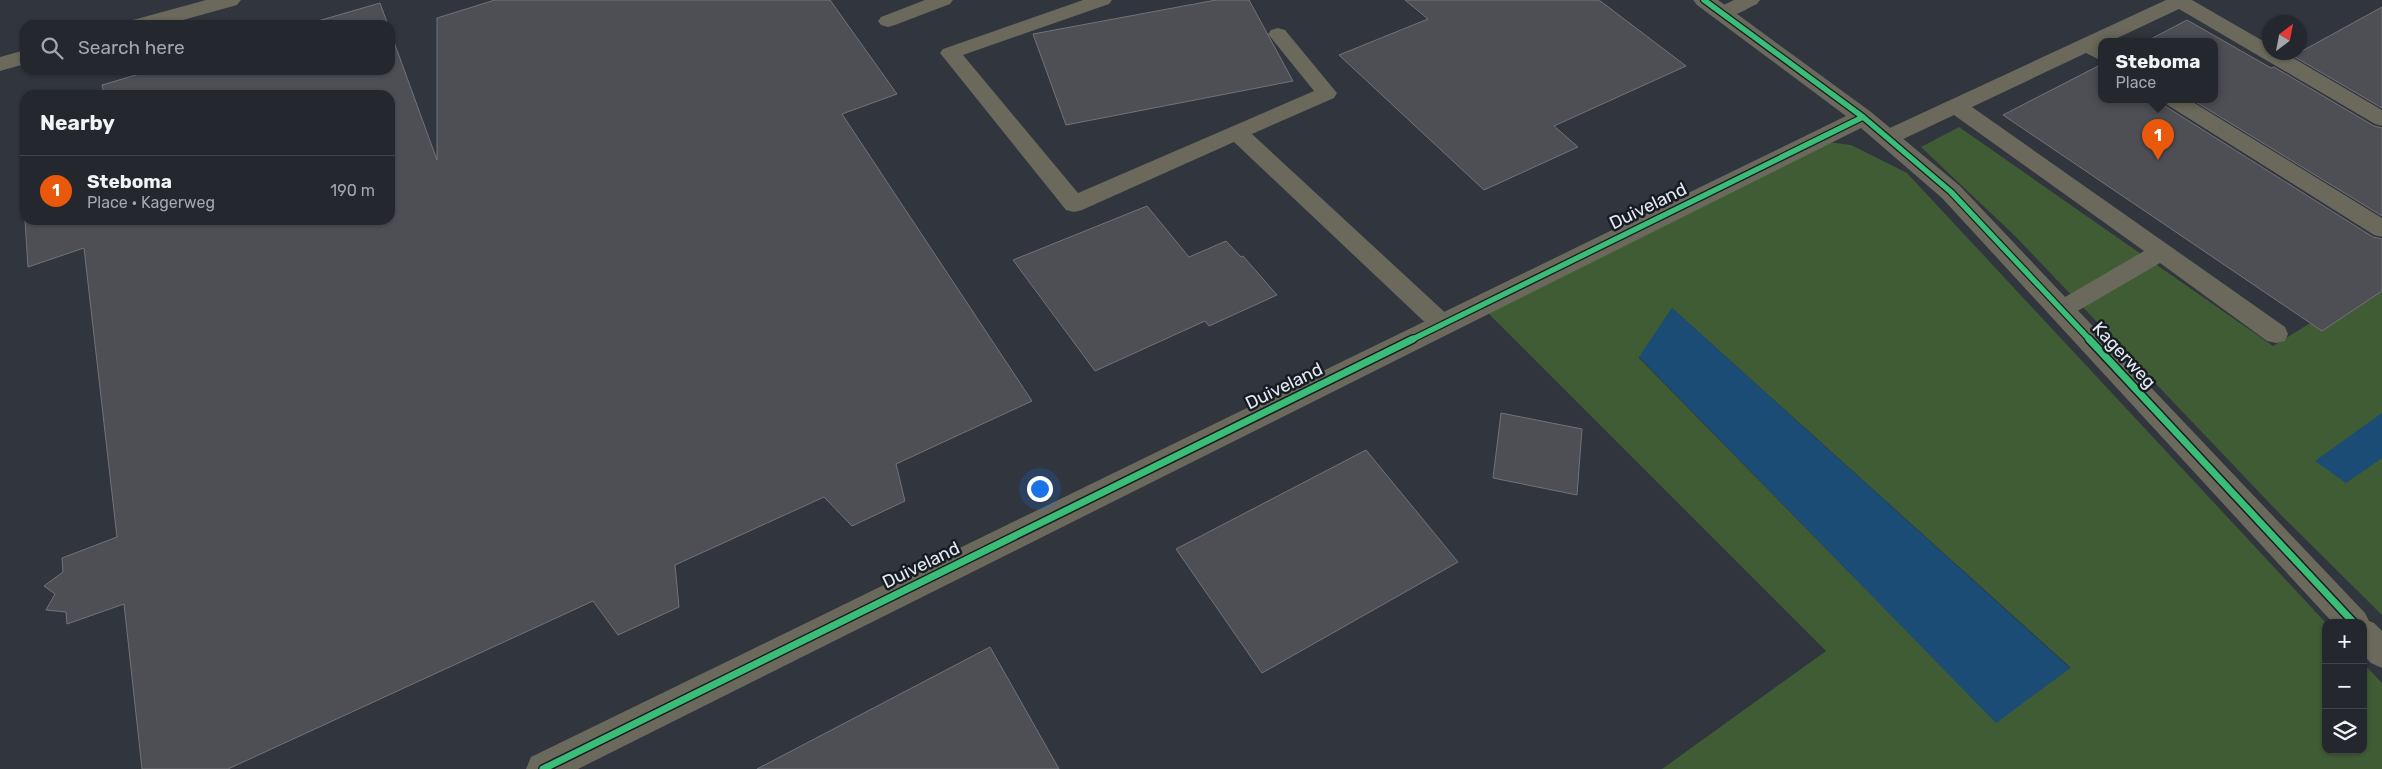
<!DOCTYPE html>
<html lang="en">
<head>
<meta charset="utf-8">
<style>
  :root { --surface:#24282e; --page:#30343a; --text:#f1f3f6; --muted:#a3a6aa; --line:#41444a; --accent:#ea580c }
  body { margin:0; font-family:Rubik,sans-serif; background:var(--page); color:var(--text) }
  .controls { position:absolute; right:15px; bottom:15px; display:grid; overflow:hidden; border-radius:10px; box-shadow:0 1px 4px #0004 }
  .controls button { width:45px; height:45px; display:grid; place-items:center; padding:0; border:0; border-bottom:1px solid var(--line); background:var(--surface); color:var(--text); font:25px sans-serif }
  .compass { position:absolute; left:2262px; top:15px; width:45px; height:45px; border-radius:50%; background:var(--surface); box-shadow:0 1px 4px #0004; rotate:32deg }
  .you { position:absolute; left:1039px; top:488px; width:18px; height:18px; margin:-12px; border:4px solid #fff; border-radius:50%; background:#1a73e8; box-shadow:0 0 0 8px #1a73e833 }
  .badge { display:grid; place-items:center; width:32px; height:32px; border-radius:50%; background:var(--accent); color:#fff; font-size:16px; font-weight:700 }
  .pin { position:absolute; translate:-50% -41px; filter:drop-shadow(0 1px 2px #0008) }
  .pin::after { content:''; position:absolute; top:26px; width:18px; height:15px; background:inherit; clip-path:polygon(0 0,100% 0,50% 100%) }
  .popup { position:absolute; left:2098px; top:38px; width:120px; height:65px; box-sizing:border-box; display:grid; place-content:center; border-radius:10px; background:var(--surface); filter:drop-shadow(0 1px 4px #0005); font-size:16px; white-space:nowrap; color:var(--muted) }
  .popup b { font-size:19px; color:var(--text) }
  .popup::after { content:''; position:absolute; left:50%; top:100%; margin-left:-10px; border:10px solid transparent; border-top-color:var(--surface) }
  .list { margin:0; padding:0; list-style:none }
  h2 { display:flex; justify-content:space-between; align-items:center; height:65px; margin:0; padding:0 20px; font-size:21px }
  h2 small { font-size:16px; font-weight:400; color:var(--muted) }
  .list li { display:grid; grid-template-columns:32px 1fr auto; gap:15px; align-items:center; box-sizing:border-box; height:70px; padding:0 20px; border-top:1px solid var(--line) }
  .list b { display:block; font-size:19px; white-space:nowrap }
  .list p { margin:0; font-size:16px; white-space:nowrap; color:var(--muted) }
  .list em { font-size:16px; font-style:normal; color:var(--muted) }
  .icon { flex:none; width:28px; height:28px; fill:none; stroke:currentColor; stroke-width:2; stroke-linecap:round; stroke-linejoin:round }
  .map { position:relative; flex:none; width:2382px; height:769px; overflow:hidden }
  .search { position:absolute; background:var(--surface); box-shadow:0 1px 4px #0004; left:20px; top:20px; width:375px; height:55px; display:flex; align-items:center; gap:12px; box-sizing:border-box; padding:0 18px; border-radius:15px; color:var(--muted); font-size:19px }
  .panel { position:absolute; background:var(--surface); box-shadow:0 1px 4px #0004; left:20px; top:90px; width:375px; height:135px; border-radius:15px }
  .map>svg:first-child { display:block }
</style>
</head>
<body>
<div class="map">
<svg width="2382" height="769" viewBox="0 0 2382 769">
  <rect width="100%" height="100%" fill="#30353e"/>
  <!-- green -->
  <path fill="#3f5c35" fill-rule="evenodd" d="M1959,127L2273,346L2382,279V615L2279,513L2015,236L1921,147Z
    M1820,141L1851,145L1907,173L2326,623V750H2363V663L2382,683V769H1662L1826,651L1480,305ZM1672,308L2070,667V668L1996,722L1639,358Z"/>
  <!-- water -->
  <path fill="#1a4c76" d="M1672,308L2070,668L1996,723L1639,357Z
    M2382,413V458L2346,483L2315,461Z"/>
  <!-- building -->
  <path fill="#4e4e55" stroke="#73727a" d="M495,0H830L897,94L842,114L1032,401L896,464L905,501L852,526L824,497L675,565L679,607L618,635L593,601L228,769H142L124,604L67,624L66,612L46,610L55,594L44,586L63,572L62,558L117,537L84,248L28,267L25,220H390V95H104L102,85L153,70H390V31L437,160V18Z
    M1216,0H1249L1293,81L1066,125L1033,34Z
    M1405,0H1599L1686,66L1554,126L1578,147L1484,190L1339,55L1428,19Z
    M380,3L388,25H304Z
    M2382,7V108L2293,56Z
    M2187,20L2271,68L2274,67L2374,126L2382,128V216L2191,99H2214V41H2147Z
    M2102,64V99H2161L2165,106L2373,237L2382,239V291L2322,331L2003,115Z
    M1147,206L1189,257L1226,241L1241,257L1243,256L1277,295L1209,326L1205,321L1095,371L1013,260Z
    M1501,413L1582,429L1577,495L1493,478Z
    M1366,450L1458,562L1262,673L1176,549Z
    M990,647L1059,769H757Z"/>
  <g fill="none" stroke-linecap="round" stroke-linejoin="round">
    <!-- service -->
    <path fill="#6b685c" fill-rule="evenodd" d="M925,0H953L950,4L895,25L888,27L881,25L878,21L881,17Z
      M1083,0H1112L1109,4L963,55L1078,193L1314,91L1268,34L1271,30L1278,28L1285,30L1337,93L1334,98L1252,134L1451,318L1454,324L1451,330L1442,333L1433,330L1234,142L1082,210L1074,212L1066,210L940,53L943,49Z
      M1734,0H1760L1757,4C1744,10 1729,21 1715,17L1712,13L1715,9Z
      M2166,0H2192L2270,45V52H2283L2382,110V126L2375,124L2179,9L2111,41H2102V61L2086,53L1972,107L2285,327L2288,334L2285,341L2276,343L2267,341L2160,263L2069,316L2061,319L2053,316L2049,310L2053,304L2144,251L1954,115L1895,143L1887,145L1879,143L1876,138L1879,133Z
      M2163,99H2188L2382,218V237L2374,235L2166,104Z"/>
    <!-- minor -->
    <path fill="#6b685c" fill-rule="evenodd" d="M206,0H241L237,5L165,25H130L133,20Z
      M1693,0H1718L1871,112L1960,186L2365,613L2369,621L2374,623L2382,631V668L2371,663L2363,655V623H2333L1942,198L1861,128L578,769H526L531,757L1846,116L1697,5Z
      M25,50V64L0,71V57Z"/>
    <defs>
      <path id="cycleway-far1" d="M1863,117L1951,192L2090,340
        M1411,340L1863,117L1704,0"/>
      <path id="cycleway" d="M2089,339L2354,623
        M543,769L1413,339"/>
    </defs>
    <!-- cycleway-far1 casing -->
    <use href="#cycleway-far1" stroke="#171b22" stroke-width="8"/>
    <!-- cycleway casing -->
    <use href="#cycleway" stroke="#171b22" stroke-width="10"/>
    <!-- cycleway-far1 -->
    <use href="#cycleway-far1" stroke="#3abd76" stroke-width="5.5"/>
    <!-- cycleway -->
    <use href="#cycleway" stroke="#3abd76" stroke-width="7"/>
  </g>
  <g text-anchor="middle" stroke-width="5" stroke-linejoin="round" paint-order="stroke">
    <!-- street labels -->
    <g font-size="18" fill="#e3eaf4" stroke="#171b22">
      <text transform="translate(1648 206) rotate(-26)" y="6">Duiveland</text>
      <text transform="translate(2124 355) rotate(47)" y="6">Kagerweg</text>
      <text transform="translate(1284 386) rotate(-26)" y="6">Duiveland</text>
      <text transform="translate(921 565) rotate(-26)" y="6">Duiveland</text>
    </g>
  </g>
</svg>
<div class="controls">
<button>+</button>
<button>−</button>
<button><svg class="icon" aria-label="layers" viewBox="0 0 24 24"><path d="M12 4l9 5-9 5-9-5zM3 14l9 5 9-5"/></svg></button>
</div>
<svg class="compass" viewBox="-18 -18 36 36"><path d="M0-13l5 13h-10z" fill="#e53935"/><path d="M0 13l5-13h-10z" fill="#a3a6aa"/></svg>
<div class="you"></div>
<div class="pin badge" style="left:2158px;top:160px">1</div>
<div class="popup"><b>Steboma</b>Place</div>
<div class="search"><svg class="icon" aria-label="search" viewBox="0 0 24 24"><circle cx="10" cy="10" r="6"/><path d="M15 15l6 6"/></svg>Search here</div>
<section class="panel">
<h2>Nearby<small></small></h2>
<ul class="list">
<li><span class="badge">1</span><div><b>Steboma</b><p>Place · Kagerweg</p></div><em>190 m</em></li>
</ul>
</section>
</div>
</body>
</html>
